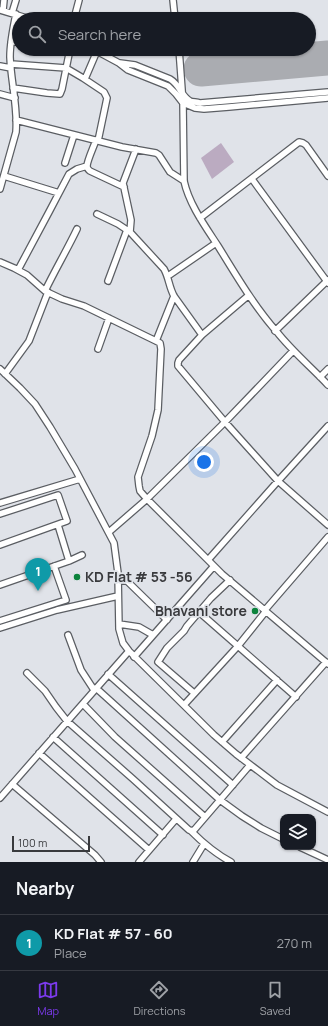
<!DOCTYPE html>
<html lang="en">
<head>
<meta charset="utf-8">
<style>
  :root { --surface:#171b24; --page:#242831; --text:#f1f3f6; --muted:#9ea1a6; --line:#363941; --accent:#7c3aed }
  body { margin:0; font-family:Manrope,sans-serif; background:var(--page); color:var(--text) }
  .controls { position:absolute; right:12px; bottom:12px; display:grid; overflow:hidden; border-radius:8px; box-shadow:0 1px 3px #0004 }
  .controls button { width:36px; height:36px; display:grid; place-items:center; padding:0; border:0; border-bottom:1px solid var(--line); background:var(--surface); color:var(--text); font:20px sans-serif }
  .scale { position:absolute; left:12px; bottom:10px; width:78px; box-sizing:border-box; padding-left:4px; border:2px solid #393a3d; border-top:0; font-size:11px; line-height:14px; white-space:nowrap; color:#393a3d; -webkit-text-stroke:3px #e0e3e9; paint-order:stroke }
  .you { position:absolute; left:204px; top:462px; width:14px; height:14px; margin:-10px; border:3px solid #fff; border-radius:50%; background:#1a73e8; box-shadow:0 0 0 6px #1a73e833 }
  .badge { display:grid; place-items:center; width:26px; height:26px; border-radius:50%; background:var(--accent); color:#fff; font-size:13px; font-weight:700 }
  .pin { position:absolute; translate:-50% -33px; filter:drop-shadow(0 1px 2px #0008) }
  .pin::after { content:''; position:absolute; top:21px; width:14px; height:12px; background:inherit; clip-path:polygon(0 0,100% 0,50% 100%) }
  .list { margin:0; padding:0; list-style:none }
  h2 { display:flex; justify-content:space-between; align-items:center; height:52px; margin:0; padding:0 16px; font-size:17px }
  h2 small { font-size:13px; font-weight:400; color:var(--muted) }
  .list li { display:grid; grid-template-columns:26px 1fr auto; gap:12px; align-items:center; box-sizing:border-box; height:56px; padding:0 16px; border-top:1px solid var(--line) }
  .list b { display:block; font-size:15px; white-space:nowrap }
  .list p { margin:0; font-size:13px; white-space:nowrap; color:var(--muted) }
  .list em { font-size:13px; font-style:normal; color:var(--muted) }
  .icon { flex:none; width:22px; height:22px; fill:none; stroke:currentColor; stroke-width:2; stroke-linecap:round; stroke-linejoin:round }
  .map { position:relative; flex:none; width:328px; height:862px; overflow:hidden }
  .search { position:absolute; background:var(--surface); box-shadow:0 1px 3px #0004; left:12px; right:12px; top:12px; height:44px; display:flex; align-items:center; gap:10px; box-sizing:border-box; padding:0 14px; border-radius:22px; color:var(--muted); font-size:15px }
  .sheet { height:108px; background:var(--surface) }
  nav { display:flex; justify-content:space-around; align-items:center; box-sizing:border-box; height:56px; border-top:1px solid var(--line); background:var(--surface); font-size:11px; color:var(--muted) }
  nav a { display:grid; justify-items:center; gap:2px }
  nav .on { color:var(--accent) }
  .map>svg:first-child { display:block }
</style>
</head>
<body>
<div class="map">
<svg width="328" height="862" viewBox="0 0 328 862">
  <rect width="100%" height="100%" fill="#e0e3e9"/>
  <!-- green -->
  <path fill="#bbabc1" d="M221,143L234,162L212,179L201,158Z"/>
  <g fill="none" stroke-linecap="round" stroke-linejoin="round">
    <!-- runway -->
    <path stroke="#aaacb1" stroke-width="35" d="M201,69L328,58"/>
    <defs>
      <path id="minor" d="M173,0L175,19
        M0,10L30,19
        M3,10L4,0
        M12,13L16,0
        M74,19L79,0
        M11,42H19
        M41,49H42
        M93,49L119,63L128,70L168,86L176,94L183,103L195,108L204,109L229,107L328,98
        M179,49L183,103L184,181C189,204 205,226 218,246C236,275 254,306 277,332C292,351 311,367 328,385
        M120,63L135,65L170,79C180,85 181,96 190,101C193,102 197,102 200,103L328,92
        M11,64L66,68L83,78L104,92L107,98L98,141
        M0,66L11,68
        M85,79L97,51
        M13,88L47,93L60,94L62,89L70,49
        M0,94L15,98
        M16,120L122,147L156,153L159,155L170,172L184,181
        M96,140C94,146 87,161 87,166C87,169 88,169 90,171L124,187
        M136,149L123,183L131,220L130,232L164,269C169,278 169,287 174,296L202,335
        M65,163L74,135
        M4,176L59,193
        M252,179L328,283
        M0,189L16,132C18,107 11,82 10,57C10,43 13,28 16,14
        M97,214L118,224L130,232
        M200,218L299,142L303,143L306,145L328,176
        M0,262L14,268L27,275L45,291L62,299L84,306L156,341L160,343L161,349L158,410L152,436L138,477L139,486L140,491L147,499L222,574L328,664
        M18,270L49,212L69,174L77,169L87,166
        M168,276L216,243
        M108,281L127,230
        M45,291C55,270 67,250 77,229
        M249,295L202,335L179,360L178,363V366L225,422L278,481L328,525
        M275,331L328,280
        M156,341L174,296
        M98,349L109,318
        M0,369L20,388L35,404L50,427L75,469L114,543L118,573L119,629L123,643L129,651L214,735L236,754L277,785L328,812
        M5,374L29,341L48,292
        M320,377L328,369
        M0,503L80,479
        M0,514L58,495L67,521L0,545
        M58,525L69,561
        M109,532L147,499L225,422L293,351
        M208,560L278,481L328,426
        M118,580L127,581L167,620
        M0,585L69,561L82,555
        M265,610L328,537
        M199,612L296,697
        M0,621L66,600L54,566
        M119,624L139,627L153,635
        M0,628L57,610L118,596
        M68,635L81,670L94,690
        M134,657L214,566
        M27,673L45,691L56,707L67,721L133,779L189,830L193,831L195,829L250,765
        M108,674L233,785
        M96,688L220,800L242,816L261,828L283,839
        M194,693L158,662L167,648L184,631L187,626L211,598L230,580
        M83,704L115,737L205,817
        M184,705L238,646L266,611
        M53,737L163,835
        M222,742L277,680
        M39,753L149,850
        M241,758L326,662
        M12,784L95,855L101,862
        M0,798L129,651
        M191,831C203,843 216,854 231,862
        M300,847L328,860
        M139,862L176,819
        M193,862L204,844"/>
    </defs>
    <!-- minor casing -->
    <use href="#minor" stroke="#5b5e63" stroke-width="8"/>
    <!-- minor -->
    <use href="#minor" stroke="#fff" stroke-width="5.5"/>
  </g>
  <!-- markers -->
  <g fill="#0c833c" stroke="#e0e3e9" stroke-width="1.5">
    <circle cx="77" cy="577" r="4"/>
    <circle cx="255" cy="611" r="4"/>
  </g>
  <g text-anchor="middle" stroke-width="3.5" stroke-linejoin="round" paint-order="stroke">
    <!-- poi labels -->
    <g font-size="14" font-weight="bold" fill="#393a3d" stroke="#e0e3e9" text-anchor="start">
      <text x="85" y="582">KD Flat # 53 -56</text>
      <text x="247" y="616" text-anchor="end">Bhavani store</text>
    </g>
  </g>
</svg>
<div class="controls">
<button><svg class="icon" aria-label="layers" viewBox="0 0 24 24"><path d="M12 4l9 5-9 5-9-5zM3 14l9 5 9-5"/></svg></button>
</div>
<div class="scale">100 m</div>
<div class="you"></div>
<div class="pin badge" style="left:38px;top:591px;background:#0f9aa8">1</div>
<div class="search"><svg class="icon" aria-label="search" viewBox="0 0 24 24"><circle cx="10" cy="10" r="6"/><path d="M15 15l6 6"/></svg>Search here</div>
</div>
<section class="sheet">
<h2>Nearby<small></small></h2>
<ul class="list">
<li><span class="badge" style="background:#0f9aa8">1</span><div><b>KD Flat # 57 - 60</b><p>Place</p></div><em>270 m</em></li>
</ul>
</section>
<nav>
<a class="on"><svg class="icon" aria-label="map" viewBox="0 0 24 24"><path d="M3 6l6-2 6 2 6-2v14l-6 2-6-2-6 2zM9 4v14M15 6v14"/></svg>Map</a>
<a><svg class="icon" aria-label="directions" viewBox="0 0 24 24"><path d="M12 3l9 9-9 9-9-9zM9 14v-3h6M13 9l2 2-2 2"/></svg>Directions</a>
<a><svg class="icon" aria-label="saved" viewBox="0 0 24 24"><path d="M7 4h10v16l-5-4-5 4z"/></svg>Saved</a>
</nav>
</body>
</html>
